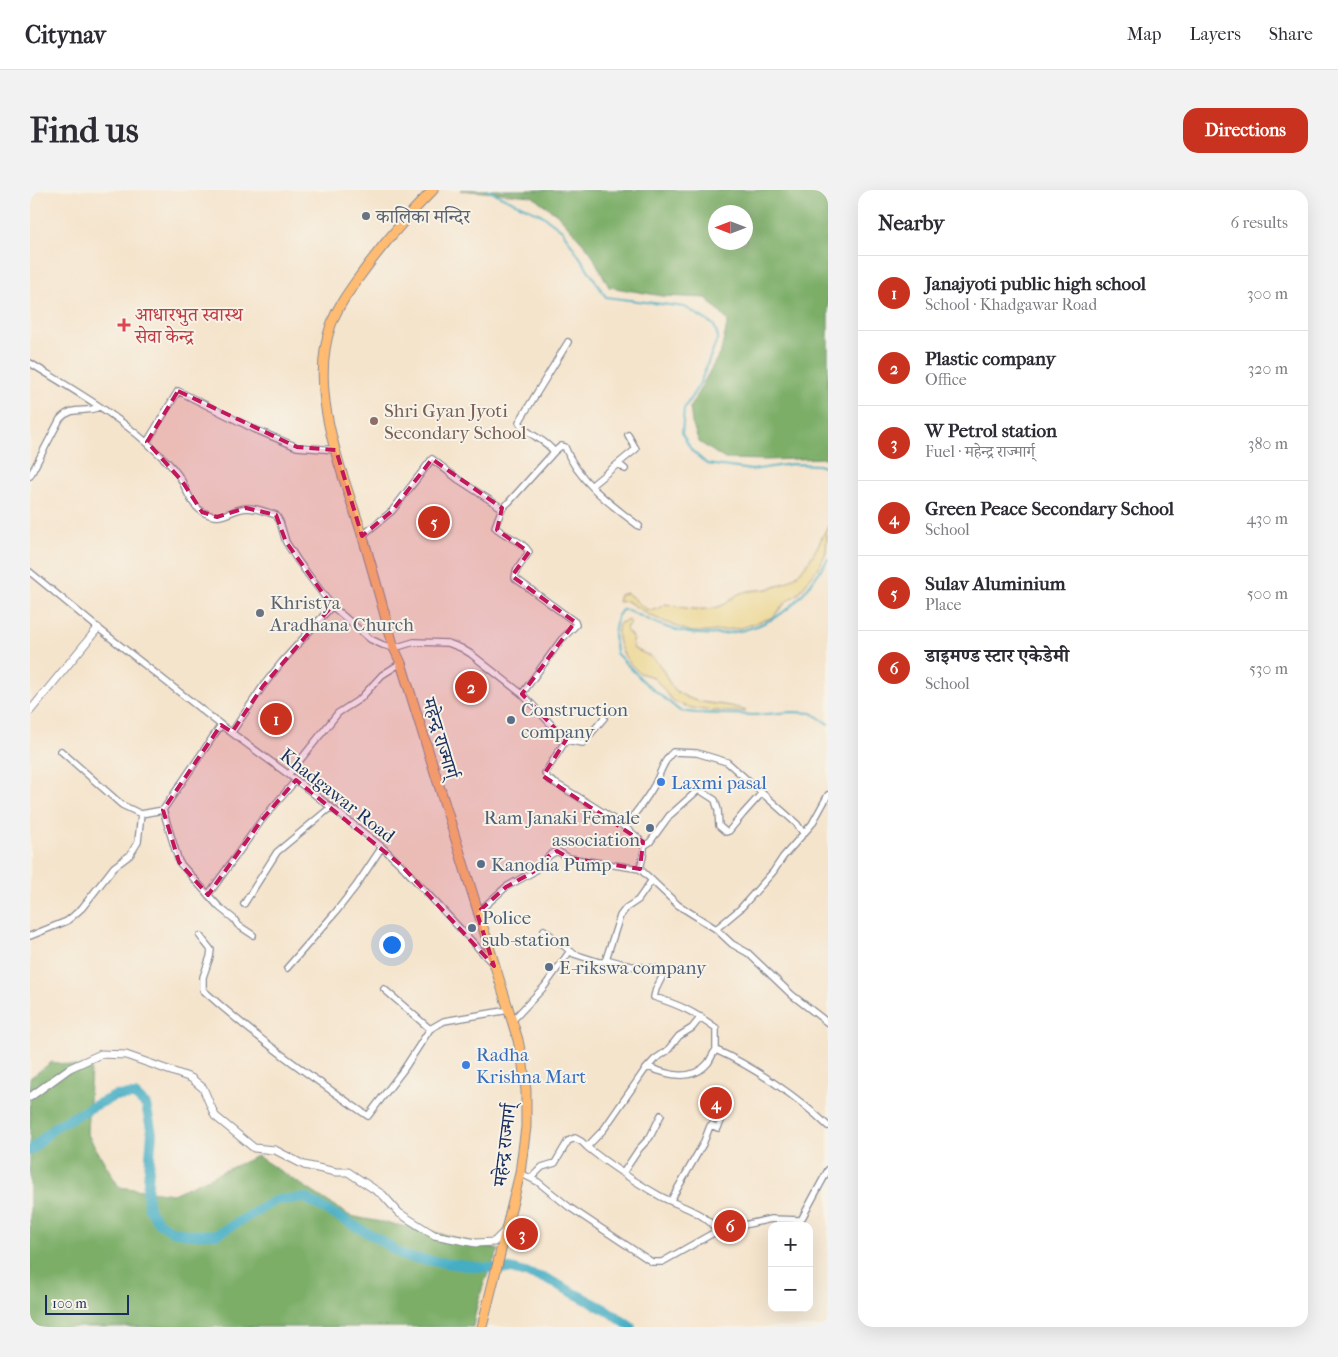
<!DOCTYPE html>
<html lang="en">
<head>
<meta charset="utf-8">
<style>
  :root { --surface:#fff; --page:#f2f2f3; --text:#2b2b33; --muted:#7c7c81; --line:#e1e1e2; --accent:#c8321e }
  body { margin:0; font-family:"IM FELL French Canon","Noto Serif Devanagari",serif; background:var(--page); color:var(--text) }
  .controls { position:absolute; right:15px; bottom:15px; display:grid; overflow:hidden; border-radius:10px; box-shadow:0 5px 20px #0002 }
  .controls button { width:45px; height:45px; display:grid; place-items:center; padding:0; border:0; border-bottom:1px solid var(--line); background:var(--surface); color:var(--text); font:25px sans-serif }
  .compass { position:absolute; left:678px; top:15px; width:45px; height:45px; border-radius:50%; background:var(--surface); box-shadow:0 5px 20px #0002; rotate:270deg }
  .scale { position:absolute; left:15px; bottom:12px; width:84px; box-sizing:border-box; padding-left:5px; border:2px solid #1b2f5e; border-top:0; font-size:14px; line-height:18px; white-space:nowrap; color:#1b2f5e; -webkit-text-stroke:4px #f7f3e8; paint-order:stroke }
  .you { position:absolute; left:361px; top:754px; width:18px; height:18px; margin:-12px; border:4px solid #fff; border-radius:50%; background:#1a73e8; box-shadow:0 0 0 8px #1a73e833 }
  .badge { display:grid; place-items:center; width:32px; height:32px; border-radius:50%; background:var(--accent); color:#fff; font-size:16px; font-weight:700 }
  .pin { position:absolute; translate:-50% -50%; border:2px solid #fff; box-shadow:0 1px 5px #0006 }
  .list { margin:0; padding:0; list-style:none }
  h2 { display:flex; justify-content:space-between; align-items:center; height:65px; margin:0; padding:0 20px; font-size:21px }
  h2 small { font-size:16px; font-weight:400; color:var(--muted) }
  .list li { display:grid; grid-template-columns:32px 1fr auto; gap:15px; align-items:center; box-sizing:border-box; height:75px; padding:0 20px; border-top:1px solid var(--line) }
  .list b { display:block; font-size:19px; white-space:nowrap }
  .list p { margin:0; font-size:16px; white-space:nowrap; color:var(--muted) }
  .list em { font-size:16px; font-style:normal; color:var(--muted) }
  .map { position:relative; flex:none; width:798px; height:1137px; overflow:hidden; border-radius:15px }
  header { display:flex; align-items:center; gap:30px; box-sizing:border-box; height:70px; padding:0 25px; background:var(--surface); border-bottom:1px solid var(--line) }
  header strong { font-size:24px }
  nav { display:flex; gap:28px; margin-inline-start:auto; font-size:18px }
  .intro { display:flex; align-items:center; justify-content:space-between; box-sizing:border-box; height:120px; padding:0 30px }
  h1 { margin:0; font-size:35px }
  .button { padding:12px 22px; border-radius:15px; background:var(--accent); color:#fff; font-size:18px; font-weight:700 }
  main { display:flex; gap:30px; padding:0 30px }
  aside { flex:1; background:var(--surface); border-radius:15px; box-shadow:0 5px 20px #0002 }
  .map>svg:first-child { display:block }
</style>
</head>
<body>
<header>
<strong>Citynav</strong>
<nav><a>Map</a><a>Layers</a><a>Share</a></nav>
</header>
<div class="intro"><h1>Find us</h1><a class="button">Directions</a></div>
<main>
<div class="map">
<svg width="798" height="1137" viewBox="0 0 798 1137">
  <rect width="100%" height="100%" fill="#f7f3e8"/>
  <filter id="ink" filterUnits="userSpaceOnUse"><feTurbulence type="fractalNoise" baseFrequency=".02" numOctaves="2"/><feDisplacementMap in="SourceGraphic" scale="10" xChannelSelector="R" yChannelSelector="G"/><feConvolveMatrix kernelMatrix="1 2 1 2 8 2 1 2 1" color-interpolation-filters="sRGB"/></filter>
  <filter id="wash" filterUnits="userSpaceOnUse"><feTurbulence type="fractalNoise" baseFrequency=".0096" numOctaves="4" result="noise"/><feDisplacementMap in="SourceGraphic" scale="20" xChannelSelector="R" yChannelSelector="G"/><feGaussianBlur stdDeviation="1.12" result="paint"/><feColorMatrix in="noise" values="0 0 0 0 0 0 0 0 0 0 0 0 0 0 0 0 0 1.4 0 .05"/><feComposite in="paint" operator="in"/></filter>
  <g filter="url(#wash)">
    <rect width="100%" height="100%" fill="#f5e4cc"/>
    <!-- forest -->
    <path fill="#7cae68" stroke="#4c6e63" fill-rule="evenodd" d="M430,0H798V268L735,270L695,269L669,252L662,233L660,217L691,161L698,131L676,108L632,106L579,97L560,61L527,24L502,6ZM716,22V52H686V22Z
      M22,872L61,879L57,943L89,997L143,1004L227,966L320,1026L404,1042L469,1060C456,1085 447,1109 443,1137H0V888Z"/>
    <!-- sand -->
    <path fill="#eeda9e" stroke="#84847e" d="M798,336L796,362L790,375L768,404L758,410L743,427L735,430L711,438L678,442H662L642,435L619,425L597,411L588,412L590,405L596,403C614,413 613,429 636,414C653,418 676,423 693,415C700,412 703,406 711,403C722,399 734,401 745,397C776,387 784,362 798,336Z
      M599,430L601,433L597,436L596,440L603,448L602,452L604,459C612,462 621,466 627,472C637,483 636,493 649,503C669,517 695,511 716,521L712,522C690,521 668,522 647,513C638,509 632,495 624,488C620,485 614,485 610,483C596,473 582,449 590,433Z"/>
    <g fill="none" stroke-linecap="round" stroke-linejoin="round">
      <!-- stream -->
      <path stroke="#44adc4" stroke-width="2" d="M457,0L512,25L532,40L576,107L655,117L684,135L688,147L670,193L654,219L652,244L662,261L677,274L722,280L761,274L788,275L798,278
        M798,369C787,386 775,404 760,417C728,444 678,451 639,438C625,434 611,426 597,420H592L587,427L584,444L586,463L614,492L650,521L666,523L724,525L762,522L782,523L798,534"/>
      <!-- river -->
      <path stroke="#44adc4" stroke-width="10" d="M0,961L25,937L62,917L85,906L105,905L116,915L122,943L117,1004L119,1019L128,1032L142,1041L162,1045L188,1044L246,1010L275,1008L350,1050L375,1067L444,1077L481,1079L517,1089L578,1121L601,1137"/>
    </g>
  </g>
  <g filter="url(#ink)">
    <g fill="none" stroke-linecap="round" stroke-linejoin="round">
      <defs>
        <path id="minor" d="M0,173C45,201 92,227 130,265C138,272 147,282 152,291C157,302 162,316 173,322C193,333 199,319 217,318C227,318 237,322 246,325L250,332L256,352L268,371L302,416L340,449L353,455L364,458L384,452L418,453L431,458L441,464L492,504L536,550L515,583L518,589C533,598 612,643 614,656C615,663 611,672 610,679L648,715L686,739L702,754L718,763L762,805L798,833
          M117,252L148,201L224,239L267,257L306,260
          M524,262C515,248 497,246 489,232L538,152
          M589,274L595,279
          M0,286L30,229C43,215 54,224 69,217
          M562,295L606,259L598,245
          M332,346L362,321L402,269L429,290L472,318
          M0,382L68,438L191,535L266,590L352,657L371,675L463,774
          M492,504L531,450L546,435L545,432L485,388L486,381L499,362C492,350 475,347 465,337L472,318L479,312L524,262L531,256L535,257C547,290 581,315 609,336
          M191,535L133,620L149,672L189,717L204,729L208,735L223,745
          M202,542L233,496L252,472L302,416
          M536,550L553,553L574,528
          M31,561L92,615L111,624L133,620
          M259,584L308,523L330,509L352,485L371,473
          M594,637C604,625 614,613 622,599C630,587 632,571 643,562L667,563L697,572L767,634L773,643
          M614,656L620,652L639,626L667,601H671L685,610L688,620L689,636L696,642L699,641L713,624L731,604
          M622,690L608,710L596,718L590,726L576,769L601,776L629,779L634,783L626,799L624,807C650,815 664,822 686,838V860
          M178,705L231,631L266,590
          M214,714L247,662L301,617
          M447,723L476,697L503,682L520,665L527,661L539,668L610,679
          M686,739L710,719L743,682L753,667L782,634L798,605
          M514,740L544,764L569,772H574L576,769
          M0,746L37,731L43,726L52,718L84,677L100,665L108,652L111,624
          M170,746L181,760L180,767L173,787V800C225,847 281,887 338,926L374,879L400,839L414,831L479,820
          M257,778L305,723L326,696L352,657
          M354,799L400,839
          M482,831L514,797L540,761
          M618,877C638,885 662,892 678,873C681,869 682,864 686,860C724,877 768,907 798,936
          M557,957C579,975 604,991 628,1005C647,1016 675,1021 687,1041
          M490,983L508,992L539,1017L622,1072H632L687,1041L741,1029L771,1030L798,980
          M593,983L609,959L620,947L631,925
          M501,988L512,977L525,973L538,951L545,948L552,952L557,957L574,939L614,881L625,869L637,861L649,846L662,838L671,827
          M641,1010L673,954L680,936L681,935L688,938L692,929"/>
        <path id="tertiary" d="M0,521L68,438
          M0,907L40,878L71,864L96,865L161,888L173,898L185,926L224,958L245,960L274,975L306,982H318L353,1005L369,1023L404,1045L446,1053L464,1052L475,1041"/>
        <path id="trunk" d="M403,0C375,28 350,58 327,90C317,104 307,118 301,135C278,201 311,278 331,341C343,380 353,419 364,458L371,473L488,850L493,875L496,901V937L490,983L452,1137"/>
      </defs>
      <!-- minor casing -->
      <use href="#minor" stroke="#888a95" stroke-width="8"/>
      <!-- tertiary casing -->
      <use href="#tertiary" stroke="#888a95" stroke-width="9"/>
      <!-- trunk casing -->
      <use href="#trunk" stroke="#888a95" stroke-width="11"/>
      <!-- minor -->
      <use href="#minor" stroke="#fff" stroke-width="5.5"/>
      <!-- tertiary -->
      <use href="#tertiary" stroke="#fff" stroke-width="7"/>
      <!-- trunk -->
      <use href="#trunk" stroke="#febb71" stroke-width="9"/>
    </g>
  </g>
  <!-- marked area -->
  <path fill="#c2185b" fill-opacity="0.2" stroke="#c2185b" stroke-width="4" stroke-dasharray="10 6" stroke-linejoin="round" d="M148,201L267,257L306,260L332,346L362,321L402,269L472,318L467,340L499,362L482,386L545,432L492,504L536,550L513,586L613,652L610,679L539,668L527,661L520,665L503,682L476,697L447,723L464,776L371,675L266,590L231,631L178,705L149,672L133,620L191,535L202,542L233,496L302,416L256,352L246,325L216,318L187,327L172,322L152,291L117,252Z"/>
  <!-- markers -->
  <g fill="#6b7280" stroke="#f7f3e8" stroke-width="2">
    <circle cx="336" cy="26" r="5"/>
    <circle cx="230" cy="423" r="5"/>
  </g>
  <path fill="#e0444e" stroke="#f7f3e8" stroke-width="2" d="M91.5 127.5h5v5h5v5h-5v5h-5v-5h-5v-5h5z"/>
  <circle fill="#8d6e63" stroke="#f7f3e8" stroke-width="2" cx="344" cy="231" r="5"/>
  <g fill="#5c6f8a" stroke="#f7f3e8" stroke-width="2">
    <circle cx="481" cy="530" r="5"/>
    <circle cx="620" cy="638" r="5"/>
    <circle cx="451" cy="674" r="5"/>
    <circle cx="442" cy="738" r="5"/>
    <circle cx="519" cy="777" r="5"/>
  </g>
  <g fill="#3f7fe0" stroke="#f7f3e8" stroke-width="2">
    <circle cx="631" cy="592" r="5"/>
    <circle cx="436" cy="875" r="5"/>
  </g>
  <g text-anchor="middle" stroke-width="4" stroke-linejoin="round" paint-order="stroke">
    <!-- worship labels -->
    <g font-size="19" fill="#5b616d" stroke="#f7f3e8" text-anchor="start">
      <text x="346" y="33">कालिका मन्दिर</text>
      <text x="240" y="419">Khristya<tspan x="240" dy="22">Aradhana Church</tspan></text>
    </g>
    <!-- health labels -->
    <g font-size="19" fill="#be3a42" stroke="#f7f3e8" text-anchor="start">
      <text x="105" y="131">आधारभुत स्वास्थ<tspan x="105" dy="22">सेवा केन्द्र</tspan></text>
    </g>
    <!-- education labels -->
    <g font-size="19" fill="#785e54" stroke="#f7f3e8" text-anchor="start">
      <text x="354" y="227">Shri Gyan Jyoti<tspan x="354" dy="22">Secondary School</tspan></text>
    </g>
    <!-- service labels -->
    <g font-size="19" fill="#4e5e75" stroke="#f7f3e8" text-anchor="start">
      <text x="491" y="526">Construction<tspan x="491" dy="22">company</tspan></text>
      <text x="610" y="634" text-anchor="end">Ram Janaki Female<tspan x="610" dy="22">association</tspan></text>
      <text x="461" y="681">Kanodia Pump</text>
      <text x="452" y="734">Police<tspan x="452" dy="22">sub-station</tspan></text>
      <text x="529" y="784">E-rikswa company</text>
    </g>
    <!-- street labels -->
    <g font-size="19" fill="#1b2f5e" stroke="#f7f3e8">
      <text transform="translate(411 548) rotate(73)" y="7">महेन्द्र राज्मार्ग्</text>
      <text transform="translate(308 605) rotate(38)" y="7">Khadgawar Road</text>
      <text transform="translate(474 955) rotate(-83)" y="7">महेन्द्र राज्मार्ग्</text>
    </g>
    <!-- shop labels -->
    <g font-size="19" fill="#366cbe" stroke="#f7f3e8" text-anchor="start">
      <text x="641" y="599">Laxmi pasal</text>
      <text x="446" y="871">Radha<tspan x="446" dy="22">Krishna Mart</tspan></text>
    </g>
  </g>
</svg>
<div class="controls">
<button>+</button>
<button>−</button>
</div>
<svg class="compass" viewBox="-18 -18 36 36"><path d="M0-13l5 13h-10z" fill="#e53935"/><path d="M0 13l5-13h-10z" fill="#7c7c81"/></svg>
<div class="scale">100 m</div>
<div class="you"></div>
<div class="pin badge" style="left:246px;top:529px">1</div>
<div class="pin badge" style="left:441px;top:497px">2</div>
<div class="pin badge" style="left:492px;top:1044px">3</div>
<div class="pin badge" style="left:686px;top:913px">4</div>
<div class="pin badge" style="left:404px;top:332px">5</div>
<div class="pin badge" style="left:700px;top:1036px">6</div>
</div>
<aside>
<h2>Nearby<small>6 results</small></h2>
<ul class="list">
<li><span class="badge">1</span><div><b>Janajyoti public high school</b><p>School · Khadgawar Road</p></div><em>300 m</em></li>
<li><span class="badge">2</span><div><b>Plastic company</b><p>Office</p></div><em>320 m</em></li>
<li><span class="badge">3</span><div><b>W Petrol station</b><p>Fuel · महेन्द्र राज्मार्ग्</p></div><em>380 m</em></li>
<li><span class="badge">4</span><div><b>Green Peace Secondary School</b><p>School</p></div><em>430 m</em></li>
<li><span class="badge">5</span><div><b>Sulav Aluminium</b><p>Place</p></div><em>500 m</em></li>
<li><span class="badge">6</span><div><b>डाइमण्ड स्टार एकेडेमी</b><p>School</p></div><em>530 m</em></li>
</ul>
</aside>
</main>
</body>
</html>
